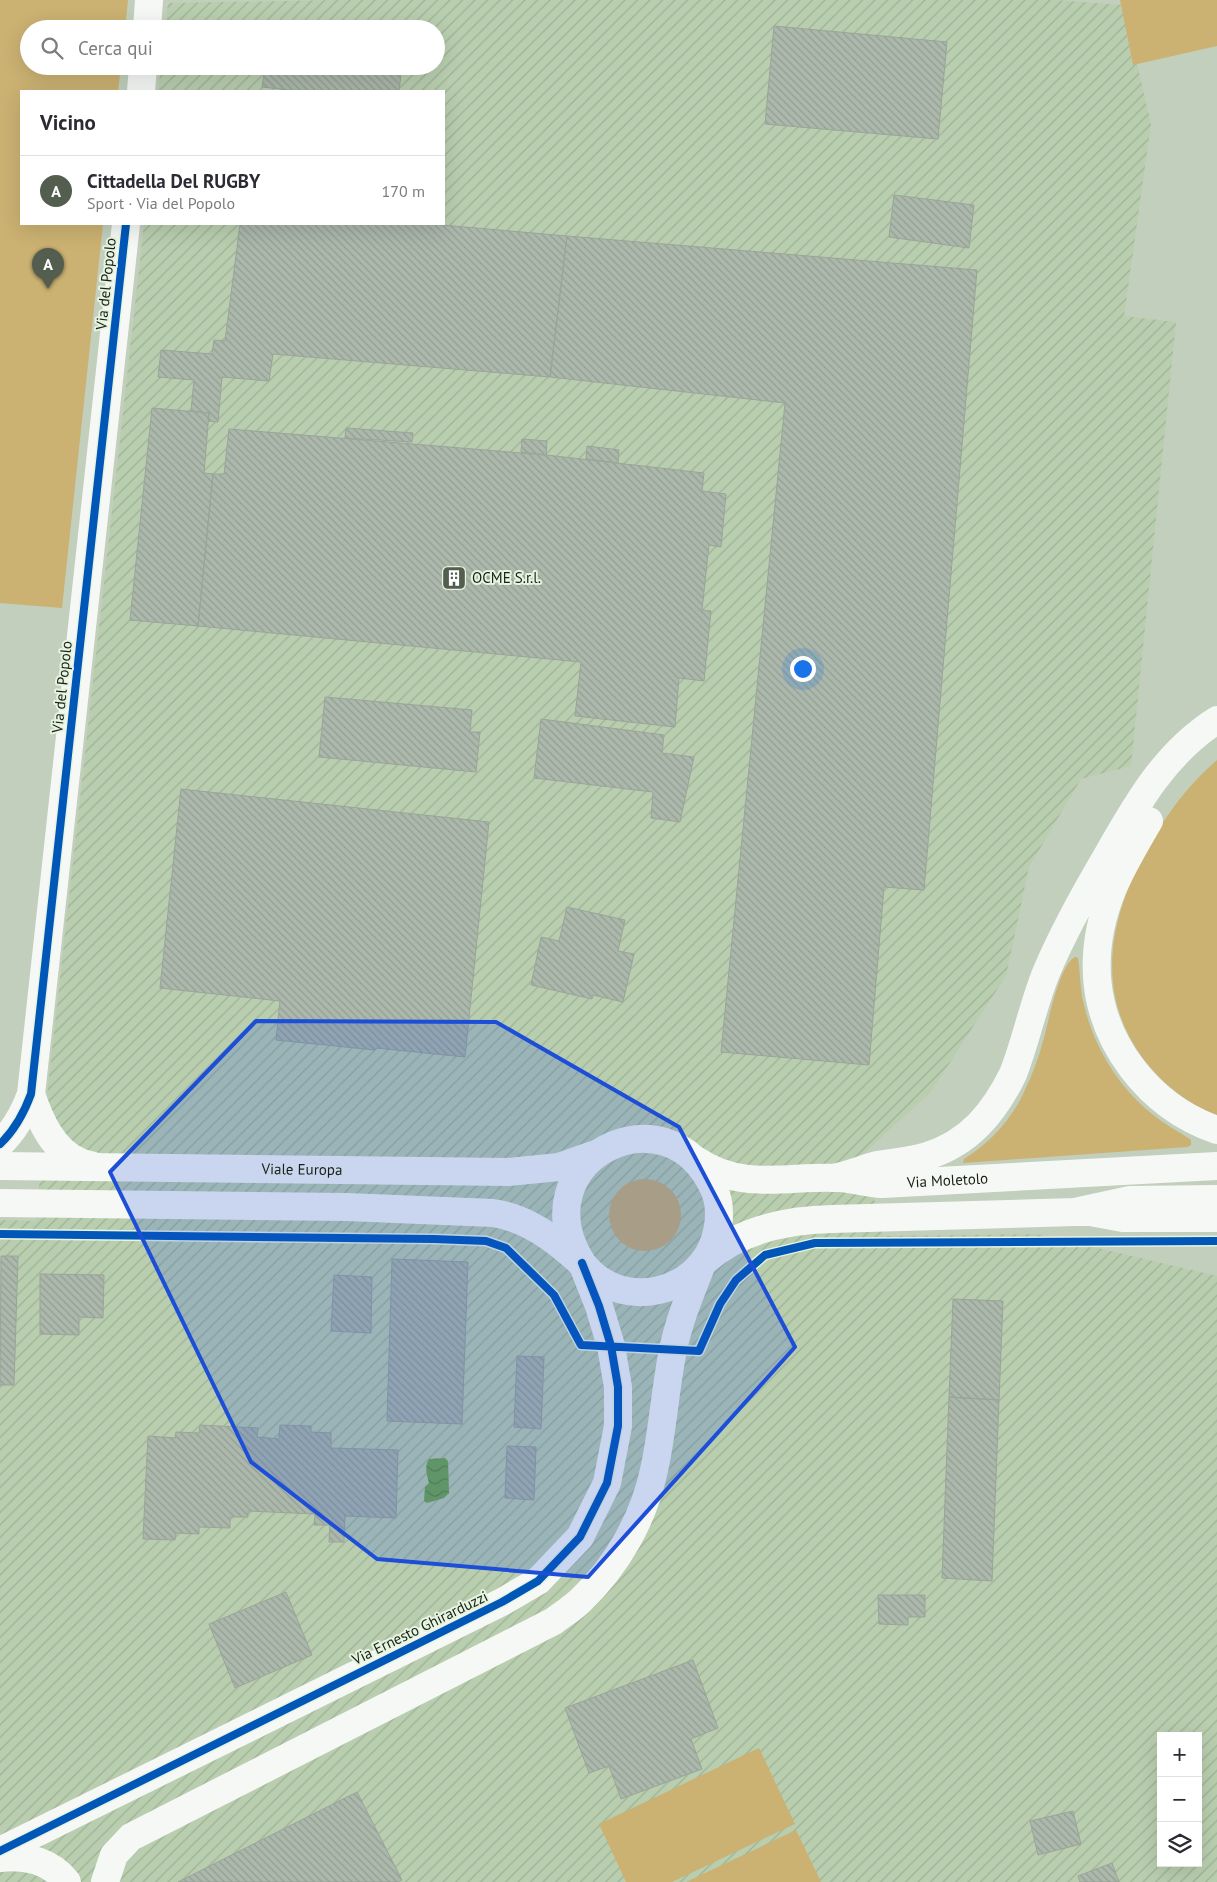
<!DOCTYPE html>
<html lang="it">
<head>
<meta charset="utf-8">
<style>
  :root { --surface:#fff; --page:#f7f7f7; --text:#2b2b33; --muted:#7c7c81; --line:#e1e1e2; --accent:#545e4f }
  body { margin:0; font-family:"PT Sans",sans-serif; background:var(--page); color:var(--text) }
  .controls { position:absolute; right:15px; bottom:15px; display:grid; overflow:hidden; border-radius:0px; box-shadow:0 5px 20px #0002 }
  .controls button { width:45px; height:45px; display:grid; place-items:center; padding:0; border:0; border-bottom:1px solid var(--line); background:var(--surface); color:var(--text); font:25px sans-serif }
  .you { position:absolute; left:802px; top:668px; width:18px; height:18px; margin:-12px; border:4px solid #fff; border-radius:50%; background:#1a73e8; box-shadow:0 0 0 8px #1a73e833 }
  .badge { display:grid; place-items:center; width:32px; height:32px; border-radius:50%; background:var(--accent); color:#fff; font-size:16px; font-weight:700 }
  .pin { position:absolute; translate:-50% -41px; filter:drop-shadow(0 1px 2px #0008) }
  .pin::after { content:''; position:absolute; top:26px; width:18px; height:15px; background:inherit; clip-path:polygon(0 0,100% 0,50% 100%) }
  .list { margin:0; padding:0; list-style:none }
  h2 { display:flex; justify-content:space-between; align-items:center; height:65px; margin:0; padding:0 20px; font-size:21px }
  h2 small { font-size:16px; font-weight:400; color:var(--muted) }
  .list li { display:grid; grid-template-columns:32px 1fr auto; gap:15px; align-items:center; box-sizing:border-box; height:70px; padding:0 20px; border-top:1px solid var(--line) }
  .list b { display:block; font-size:19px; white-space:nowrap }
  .list p { margin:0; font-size:16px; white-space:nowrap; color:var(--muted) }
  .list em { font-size:16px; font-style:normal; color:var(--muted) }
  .icon { flex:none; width:28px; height:28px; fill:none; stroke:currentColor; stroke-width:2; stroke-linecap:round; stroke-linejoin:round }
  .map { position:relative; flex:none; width:1217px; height:1882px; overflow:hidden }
  .search { position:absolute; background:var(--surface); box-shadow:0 5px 20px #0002; left:20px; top:20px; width:425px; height:55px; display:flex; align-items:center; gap:12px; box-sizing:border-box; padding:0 18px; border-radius:28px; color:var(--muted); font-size:19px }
  .panel { position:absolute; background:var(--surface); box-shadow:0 5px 20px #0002; left:20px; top:90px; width:425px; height:135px; border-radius:0px }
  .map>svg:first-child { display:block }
</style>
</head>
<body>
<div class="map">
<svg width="1217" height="1882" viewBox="0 0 1217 1882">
  <defs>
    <pattern id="industrial-furrows" width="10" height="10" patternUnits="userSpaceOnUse" patternTransform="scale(1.25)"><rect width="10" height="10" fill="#b9ceaf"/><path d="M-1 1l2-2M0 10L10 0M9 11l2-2" fill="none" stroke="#9eb196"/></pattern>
    <pattern id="water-waves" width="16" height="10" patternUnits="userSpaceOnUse" patternTransform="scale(1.25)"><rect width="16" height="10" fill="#70a74c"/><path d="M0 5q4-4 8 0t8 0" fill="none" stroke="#5b883e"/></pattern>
    <pattern id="building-back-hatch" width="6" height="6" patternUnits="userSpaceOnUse" patternTransform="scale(1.25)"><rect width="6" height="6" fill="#acb8ab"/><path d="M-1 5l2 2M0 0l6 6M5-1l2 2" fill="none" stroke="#939e92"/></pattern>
  </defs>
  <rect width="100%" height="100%" fill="#c2cfbc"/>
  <!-- industrial -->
  <path fill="url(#industrial-furrows)" fill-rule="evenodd" d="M337,0H1056L1121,5L1133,64H1137L1151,124L1124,316L1176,322L1131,766L1081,779L1029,867L1006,976L930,1093L863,1154L883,1236L1038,1234L1217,1276V1882H0V1220L36,1221L48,1086L144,224H444V91H158L161,66H436V29H165L168,3ZM1161,1736H1198V1863H1161Z"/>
  <!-- grass -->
  <path fill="#cbb172" d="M0,0H128L125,29H29V66H121L118,91H21V224H103L62,608L0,603Z
    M1120,0H1217V46L1133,65Z
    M1217,760V1115C1190,1106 1163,1084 1145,1061C1092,991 1110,914 1151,842C1169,811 1189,784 1217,760Z
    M1075,957L1078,958C1080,971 1080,984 1082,996C1091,1042 1116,1085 1152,1114C1164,1124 1178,1131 1191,1140V1145L1187,1147L963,1163L964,1159C989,1144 1012,1119 1024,1092C1033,1074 1039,1056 1044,1038C1049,1019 1059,966 1075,957Z
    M609 1215a36 36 0 1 1 72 0a36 36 0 1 1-72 0Z
    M759,1748L795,1824L672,1882H626L599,1824Z
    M796,1830L821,1882H686Z"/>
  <!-- water -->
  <path fill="url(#water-waves)" d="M445,1458L448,1461L449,1493L444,1498L427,1503L424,1501L425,1487L429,1483C427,1475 424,1466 429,1459Z"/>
  <!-- building -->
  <path fill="url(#building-back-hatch)" stroke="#98a598" d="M774,26L947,42L938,139L765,124Z
    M265,66H402L399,91H297L262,87Z
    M894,195L974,205L969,248L889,237Z
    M240,224H431L567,236L550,377L273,354L269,381L222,377L218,422L208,421L209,413L191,411L194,380L158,377L161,350L212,354L214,340L225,341Z
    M567,236L977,270L924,890L884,887L869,1065L721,1052L785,403L550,377Z
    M152,408L209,413L204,473L213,474L198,626L130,620Z
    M346,428L413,433L412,442L345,438Z
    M229,429L546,455L704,473L702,491L726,494L721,547L709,545L702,610L711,611L704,681L679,678L675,727L575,716L581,662L198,626L213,474H224Z
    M522,439L547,441L546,455L521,452Z
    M587,446L619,450L618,463L586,459Z
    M325,697L472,710L470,732H480L476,772L319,757Z
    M541,719L664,735L662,753L694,757L680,822L651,818L653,792L534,778Z
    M181,789L489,822L465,1057L376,1048L375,1050L276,1040L280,1001L160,988Z
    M567,907L625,920L618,951L634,954L623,1002L593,995L592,999L531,985L541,937L559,941Z
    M1,1256H18L14,1385H0Z
    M392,1259L468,1262L462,1424L387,1421Z
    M40,1274L104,1275L103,1318L79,1317V1335L40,1334Z
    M334,1275L372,1277L371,1333L331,1331Z
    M953,1299L1003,1301L999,1400L949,1397Z
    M517,1356L544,1357L541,1429L514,1427Z
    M949,1397L999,1400L992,1581L942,1578Z
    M200,1425L258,1428L257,1437L279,1439L280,1425L311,1426V1432L331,1433V1448L398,1450L396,1518L345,1516L344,1542H329L330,1525H314L315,1514L248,1511V1517H230V1528L199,1527V1534L176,1533L175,1540L143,1539L148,1436L175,1438L176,1432L199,1433Z
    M507,1446L536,1447L534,1500L505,1498Z
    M286,1592L312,1655L235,1688L209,1624Z
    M878,1595H925V1617H908V1625L879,1624Z
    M693,1660L718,1728L691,1739L702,1769L621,1799L609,1766L589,1773L565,1708Z
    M357,1792L402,1880L398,1882H178Z
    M1073,1811L1081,1844L1038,1855L1030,1821Z
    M1112,1863L1119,1882H1080L1078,1876Z"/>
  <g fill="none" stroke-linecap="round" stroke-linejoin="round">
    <!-- minor -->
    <path stroke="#f6f8f5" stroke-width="28" d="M147,29L149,0
      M141,91L143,66
      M31,1094C40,1120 52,1149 78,1161C84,1164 91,1165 97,1167
      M0,1144C15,1130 24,1113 31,1094L126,224
      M0,1851L502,1602L538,1581L580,1537L607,1483L618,1426V1387L611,1346L599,1306L582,1263
      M0,1858C26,1855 51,1861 67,1882
      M105,1882L114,1855L131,1837L554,1621C563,1614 573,1608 581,1600C617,1566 644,1518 654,1470C663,1430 665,1389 673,1350C679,1320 691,1292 702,1264"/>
    <!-- primary -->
    <g stroke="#f6f8f5" stroke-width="28">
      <path id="s1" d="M696,1160C743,1192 789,1175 840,1178C854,1179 867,1183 882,1184L1217,1166"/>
      <path id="s2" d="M0,1166L508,1172L559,1167L593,1155"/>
      <path d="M0,1203L347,1207L493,1213C527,1218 555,1239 580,1262C587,1268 592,1275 600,1280C636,1304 686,1291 708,1255C719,1236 723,1209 714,1189C667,1084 518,1161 582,1263"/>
      <path d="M705,1261C739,1230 787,1220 832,1219L1075,1212L1130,1200L1217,1199"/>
    </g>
    <!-- trunk -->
    <path stroke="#f6f8f5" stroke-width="28" d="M1149,821C1136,843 1123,865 1113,888C1087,951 1091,1014 1132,1068C1154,1097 1182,1118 1217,1130
      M833,1178C849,1175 862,1169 877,1165C894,1162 911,1161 927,1156C969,1143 994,1113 1013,1074C1026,1041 1033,1005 1046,973C1063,932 1085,893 1108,854C1137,803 1166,752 1217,720
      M1075,1212H1090L1123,1218H1217"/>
    <defs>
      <path id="cycleway" d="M0,1144C15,1130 24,1113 31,1094L126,224
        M0,1234L434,1239L486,1241L506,1248L554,1295L581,1345L699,1351L720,1304L736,1280L765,1255L815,1243L1217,1241
        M0,1851L502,1602L538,1581L580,1537L607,1483L618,1426V1387L611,1346L599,1306L582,1263"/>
    </defs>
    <!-- cycleway casing -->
    <use href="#cycleway" stroke="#e7f4e2" stroke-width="11"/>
    <!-- cycleway -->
    <use href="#cycleway" stroke="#0057b8" stroke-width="8"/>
  </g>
  <!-- marked area -->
  <path fill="#1d4ed8" fill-opacity="0.2" stroke="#1d4ed8" stroke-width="4" stroke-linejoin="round" d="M256,1021L496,1022L679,1127L795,1347L588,1577L377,1559L251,1462L110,1172Z"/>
  <!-- icons -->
  <defs>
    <symbol id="building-square" viewBox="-11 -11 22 22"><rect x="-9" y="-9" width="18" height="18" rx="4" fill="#545e4f" stroke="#e7f4e2"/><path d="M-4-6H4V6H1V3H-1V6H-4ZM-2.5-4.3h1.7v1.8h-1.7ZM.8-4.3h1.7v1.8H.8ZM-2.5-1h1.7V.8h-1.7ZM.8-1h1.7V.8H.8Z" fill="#fff"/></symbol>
  </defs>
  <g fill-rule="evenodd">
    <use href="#building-square" x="440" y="564" width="28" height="28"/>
  </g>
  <g text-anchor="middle" stroke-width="4" stroke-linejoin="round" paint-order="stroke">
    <!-- street labels -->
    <g font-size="15" fill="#182114" stroke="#e7f4e2">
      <text transform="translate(106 284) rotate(-84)" y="5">Via del Popolo</text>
      <text transform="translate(62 687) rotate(-84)" y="5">Via del Popolo</text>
      <text dy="5" stroke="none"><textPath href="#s2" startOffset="302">Viale Europa</textPath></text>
      <text dy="5" stroke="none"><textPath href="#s1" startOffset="256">Via Moletolo</textPath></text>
      <text transform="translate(420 1628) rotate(-26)" y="5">Via Ernesto Ghirarduzzi</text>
    </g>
    <!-- poi labels -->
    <g font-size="15" fill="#182114" stroke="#e7f4e2" text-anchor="start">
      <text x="472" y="583">OCME S.r.l.</text>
    </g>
  </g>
</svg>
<div class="controls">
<button>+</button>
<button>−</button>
<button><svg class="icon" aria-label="layers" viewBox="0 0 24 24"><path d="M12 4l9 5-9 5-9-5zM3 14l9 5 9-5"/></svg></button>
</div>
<div class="you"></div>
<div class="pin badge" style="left:48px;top:289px">A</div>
<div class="search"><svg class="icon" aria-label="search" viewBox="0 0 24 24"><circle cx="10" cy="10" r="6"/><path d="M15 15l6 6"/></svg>Cerca qui</div>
<section class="panel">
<h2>Vicino<small></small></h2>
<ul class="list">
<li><span class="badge">A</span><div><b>Cittadella Del RUGBY</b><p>Sport · Via del Popolo</p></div><em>170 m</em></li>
</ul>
</section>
</div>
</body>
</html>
